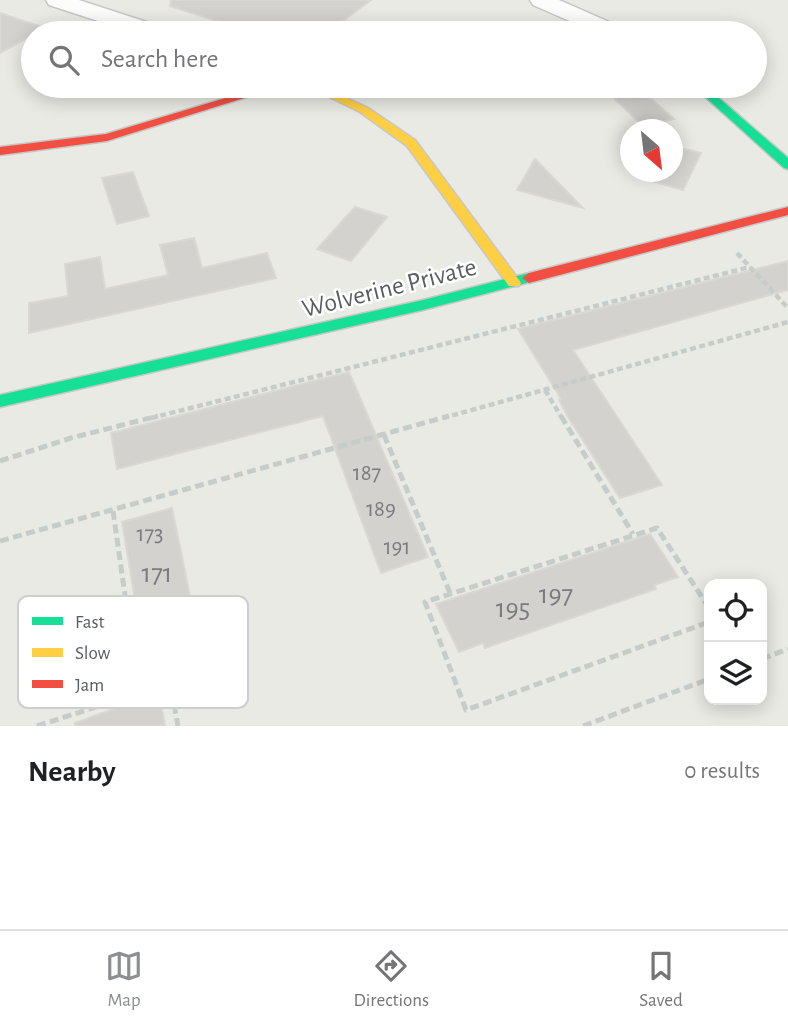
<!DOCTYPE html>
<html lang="en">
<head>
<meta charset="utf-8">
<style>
  :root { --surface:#fff; --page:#f6f6f6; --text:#202124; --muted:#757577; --line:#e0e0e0; --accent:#8c8e90 }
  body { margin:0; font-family:"Alegreya Sans",sans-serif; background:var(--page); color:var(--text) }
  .controls { position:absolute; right:21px; bottom:21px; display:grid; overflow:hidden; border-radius:14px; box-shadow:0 4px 18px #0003 }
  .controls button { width:63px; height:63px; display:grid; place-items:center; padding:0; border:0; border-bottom:2px solid var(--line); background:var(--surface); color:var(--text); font:35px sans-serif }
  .compass { position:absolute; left:620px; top:119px; width:63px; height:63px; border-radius:50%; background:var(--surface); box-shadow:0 4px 18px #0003; rotate:152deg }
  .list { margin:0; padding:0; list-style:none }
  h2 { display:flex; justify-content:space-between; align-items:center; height:91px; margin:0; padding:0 28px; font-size:30px }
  h2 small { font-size:23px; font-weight:400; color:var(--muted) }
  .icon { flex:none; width:38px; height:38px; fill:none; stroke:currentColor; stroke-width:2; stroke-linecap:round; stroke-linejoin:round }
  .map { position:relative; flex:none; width:788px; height:726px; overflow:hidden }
  .search { position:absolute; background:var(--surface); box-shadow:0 4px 18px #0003; left:21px; right:21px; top:21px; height:77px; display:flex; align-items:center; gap:18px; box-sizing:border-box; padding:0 24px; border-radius:38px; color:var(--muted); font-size:26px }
  .sheet { height:203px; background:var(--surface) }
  nav { display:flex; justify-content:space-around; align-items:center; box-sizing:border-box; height:98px; border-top:2px solid var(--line); background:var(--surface); font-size:19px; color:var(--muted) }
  nav a { display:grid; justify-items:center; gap:4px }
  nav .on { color:var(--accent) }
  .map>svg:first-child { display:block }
</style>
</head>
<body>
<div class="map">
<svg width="788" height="726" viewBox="0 0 788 726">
  <rect width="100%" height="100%" fill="#eaeae4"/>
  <!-- building -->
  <path fill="#d3d2cf" stroke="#dad8d3" stroke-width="2" d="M171,0H371L327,33H267L245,27L242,29L170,6Z
    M0,13L45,28L0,53Z
    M601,86H637L674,119L643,126Z
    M673,146L701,153L683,190L648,180L652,172H673Z
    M535,159L583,208L517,190Z
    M133,172L149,216L117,224L102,178Z
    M355,207L387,217L351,261L317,249Z
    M194,238L202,268L267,253L276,278L29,333V303L68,296L65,264L100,257L105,289L168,275L160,245Z
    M788,261V290L573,350L662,485L620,498L568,417L559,400L561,399L518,329Z
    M349,372L428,557L381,573L323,416L117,469L111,433Z
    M172,508L197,630L143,647L122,522Z
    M650,534L678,577L654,585L656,589L485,648L483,643L459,652L436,604Z
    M159,692L165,726H75V723Z"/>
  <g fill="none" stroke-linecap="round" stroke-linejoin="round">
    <defs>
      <path id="street" d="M46,0H79L165,28L168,33H135L49,5Z
        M530,0H559L623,28L626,33H597L533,5Z"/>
      <path id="fast" d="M693,86H705L788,158V169L784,168Z
        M529,273L534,275L536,278L534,281L423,310L0,407V395L423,300Z"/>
      <path id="slow" d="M307,86H321L368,108L415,140L519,280L521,283L519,286H509L407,146L360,112Z"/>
      <path id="jam" d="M265,86H282L107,141L0,155V147L106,134Z
        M788,207V215L529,283L522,278L529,273Z"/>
    </defs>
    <!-- street casing -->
    <use href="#street" stroke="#c6c6c5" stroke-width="3"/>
    <!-- fast casing -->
    <use href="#fast" stroke="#c6c7c6" stroke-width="3"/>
    <!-- slow casing -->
    <use href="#slow" stroke="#c6c7c6" stroke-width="3"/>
    <!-- jam casing -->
    <use href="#jam" stroke="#c6c7c6" stroke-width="3"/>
    <!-- path-far1 -->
    <path stroke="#c6ccc9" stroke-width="4.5" stroke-dasharray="6 3.5" stroke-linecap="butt" d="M737,253L788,308
      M545,390L562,418
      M151,418L750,267
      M443,418L788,322"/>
    <!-- path -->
    <path stroke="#c6ccc9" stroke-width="5" stroke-dasharray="9 4.5" stroke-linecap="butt" d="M561,416L633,534
      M384,435L450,593
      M0,461L71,438L158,416
      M113,511L139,693
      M0,541L449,416
      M709,608L657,528L425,602L466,710L709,622
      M762,659L788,649
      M37,726L170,683L178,726
      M583,726L709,679"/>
    <!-- street -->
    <use href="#street" fill="#fcfcfb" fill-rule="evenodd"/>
    <!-- fast -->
    <use href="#fast" fill="#16e098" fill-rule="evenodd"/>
    <!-- slow -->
    <use href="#slow" fill="#ffcf43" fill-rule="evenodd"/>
    <!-- jam -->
    <use href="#jam" fill="#f24e42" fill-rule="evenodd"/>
  </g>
  <g text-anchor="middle" stroke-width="5" stroke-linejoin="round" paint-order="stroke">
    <!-- number labels -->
    <g font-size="23" fill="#797b7f">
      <text x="367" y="480">187</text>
      <text x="381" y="516">189</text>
      <text x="150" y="541">173</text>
      <text x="397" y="554">191</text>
    </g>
    <!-- street labels -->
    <g font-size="26" fill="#595c63" stroke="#fff">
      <text transform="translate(389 287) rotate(-14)" y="9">Wolverine Private</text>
    </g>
    <!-- near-number labels -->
    <g font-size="28" fill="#797b7f">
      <text x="157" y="582">171</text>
      <text x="556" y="603">197</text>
      <text x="513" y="617">195</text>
    </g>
  </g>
  <!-- legend -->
  <rect x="18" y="596" width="230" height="112" rx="10" fill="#fff" stroke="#cdced0" stroke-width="2"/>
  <rect x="32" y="617" width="31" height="8" fill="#16e098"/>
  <rect x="32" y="648" width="31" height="9" fill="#ffcf43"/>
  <rect x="32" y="680" width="31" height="8" fill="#f24e42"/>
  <g font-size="19" fill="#595c63">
    <text x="75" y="628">Fast</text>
    <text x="75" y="659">Slow</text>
    <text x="75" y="691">Jam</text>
  </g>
</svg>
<div class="controls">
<button><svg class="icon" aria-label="locate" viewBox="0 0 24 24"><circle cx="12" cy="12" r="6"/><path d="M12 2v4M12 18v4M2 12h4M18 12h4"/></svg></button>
<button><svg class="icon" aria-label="layers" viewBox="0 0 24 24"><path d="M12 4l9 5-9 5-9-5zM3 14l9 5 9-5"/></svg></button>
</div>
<svg class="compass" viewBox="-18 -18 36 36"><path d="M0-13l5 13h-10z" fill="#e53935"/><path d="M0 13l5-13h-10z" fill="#757577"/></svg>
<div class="search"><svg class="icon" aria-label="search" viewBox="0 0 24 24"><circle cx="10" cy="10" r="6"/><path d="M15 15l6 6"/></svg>Search here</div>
</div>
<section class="sheet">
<h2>Nearby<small>0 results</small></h2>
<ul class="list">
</ul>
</section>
<nav>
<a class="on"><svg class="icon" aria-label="map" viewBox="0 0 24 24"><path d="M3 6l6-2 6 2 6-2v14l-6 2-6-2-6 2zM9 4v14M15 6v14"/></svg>Map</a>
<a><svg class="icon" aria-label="directions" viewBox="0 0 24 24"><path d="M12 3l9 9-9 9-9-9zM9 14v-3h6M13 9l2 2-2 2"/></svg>Directions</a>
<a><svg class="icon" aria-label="saved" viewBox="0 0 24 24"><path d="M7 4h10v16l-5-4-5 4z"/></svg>Saved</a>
</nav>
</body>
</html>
